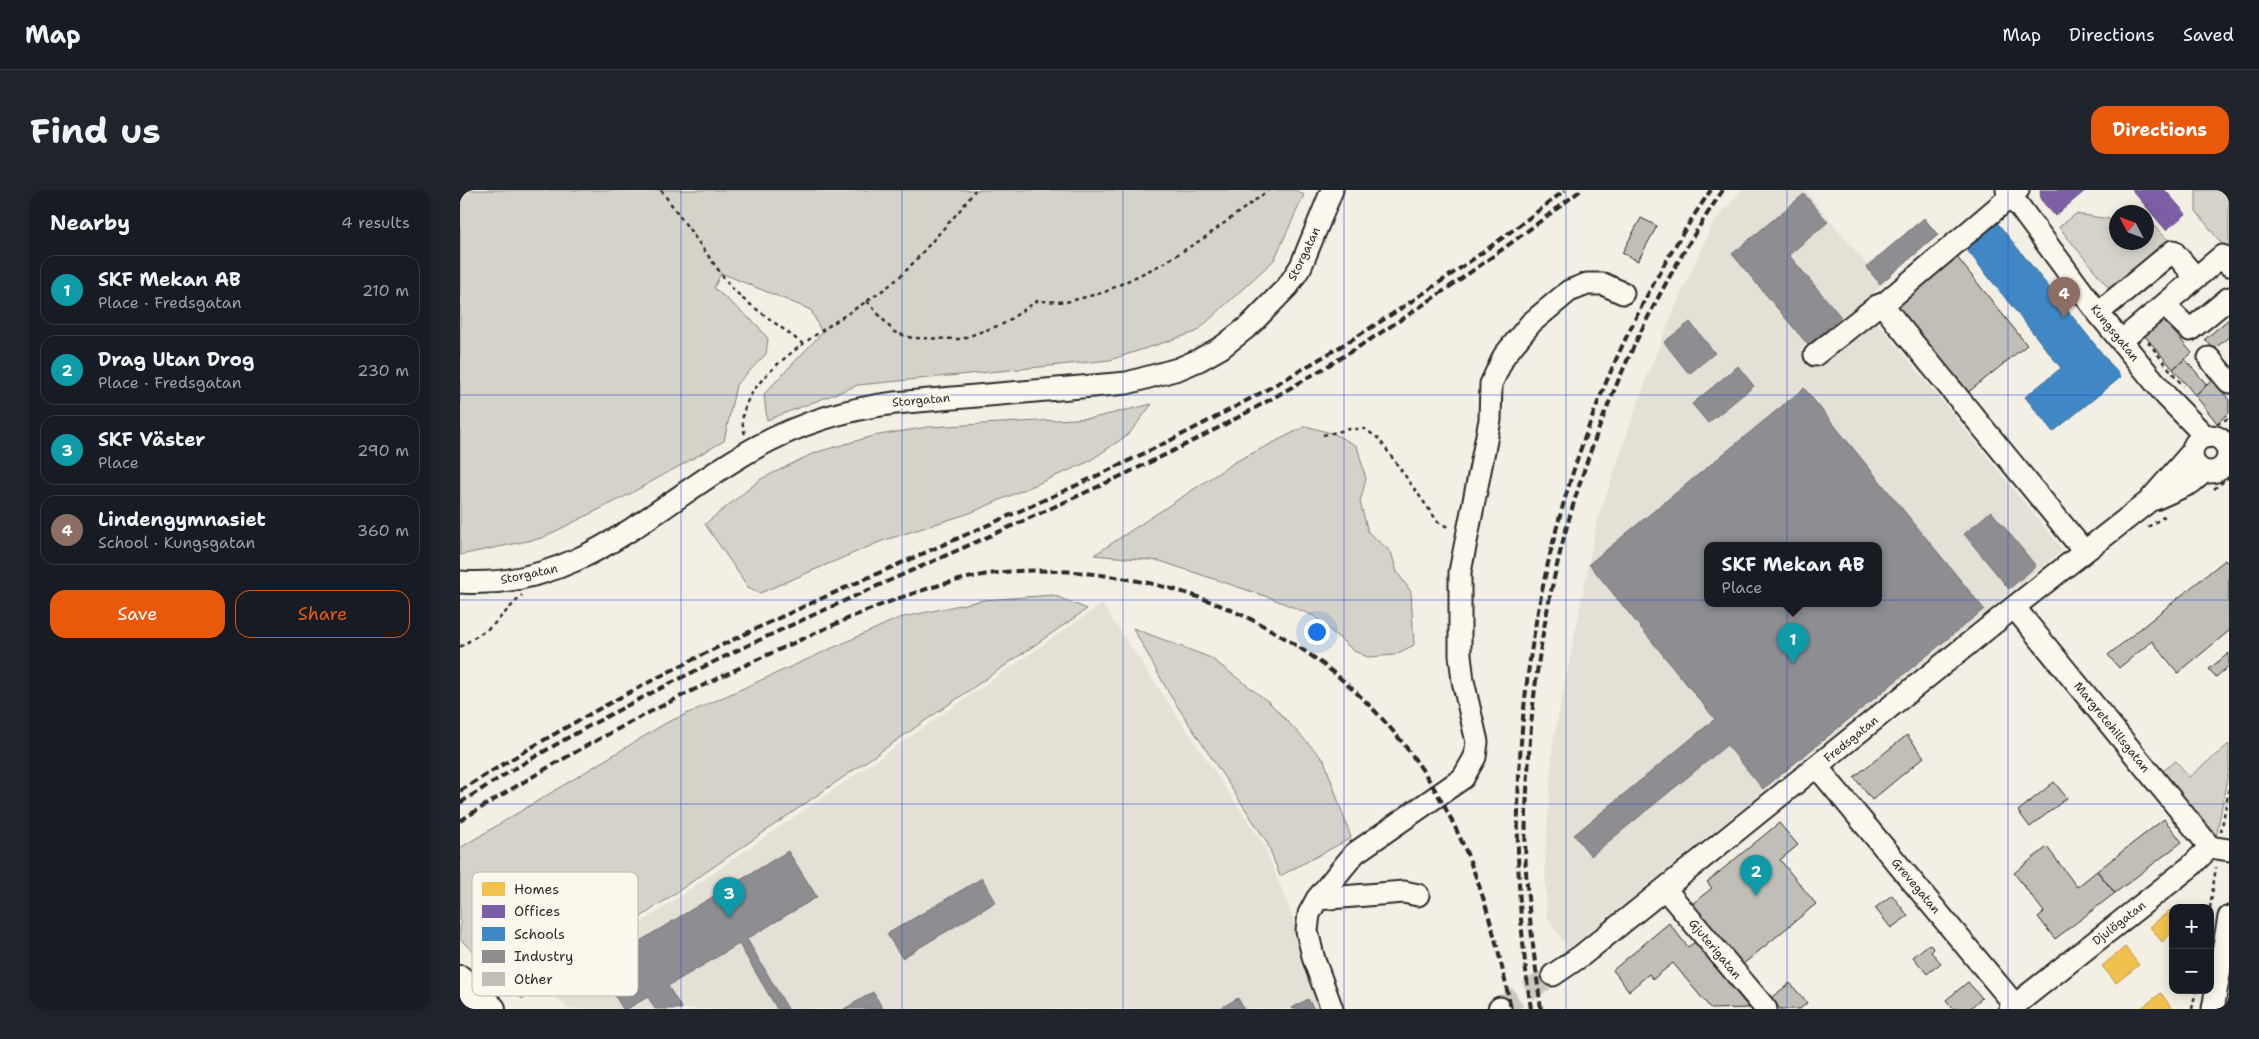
<!DOCTYPE html>
<html lang="en">
<head>
<meta charset="utf-8">
<style>
  :root { --surface:#171b24; --page:#20242c; --text:#f1f3f6; --muted:#9ea1a6; --line:#363941; --accent:#ea580c }
  body { margin:0; font-family:"Shantell Sans",sans-serif; background:var(--page); color:var(--text) }
  .controls { position:absolute; right:15px; bottom:15px; display:grid; overflow:hidden; border-radius:10px; box-shadow:0 2px 12px #0003 }
  .controls button { width:45px; height:45px; display:grid; place-items:center; padding:0; border:0; border-bottom:1px solid var(--line); background:var(--surface); color:var(--text); font:25px sans-serif }
  .compass { position:absolute; left:1649px; top:15px; width:45px; height:45px; border-radius:50%; background:var(--surface); box-shadow:0 2px 12px #0003; rotate:311deg }
  .you { position:absolute; left:856px; top:441px; width:18px; height:18px; margin:-12px; border:4px solid #fff; border-radius:50%; background:#1a73e8; box-shadow:0 0 0 8px #1a73e833 }
  .badge { display:grid; place-items:center; width:32px; height:32px; border-radius:50%; background:var(--accent); color:#fff; font-size:16px; font-weight:700 }
  .pin { position:absolute; translate:-50% -41px; filter:drop-shadow(0 1px 2px #0008) }
  .pin::after { content:''; position:absolute; top:26px; width:18px; height:15px; background:inherit; clip-path:polygon(0 0,100% 0,50% 100%) }
  .popup { position:absolute; left:1244px; top:352px; width:178px; height:65px; box-sizing:border-box; display:grid; place-content:center; border-radius:10px; background:var(--surface); filter:drop-shadow(0 1px 4px #0005); font-size:16px; white-space:nowrap; color:var(--muted) }
  .popup b { font-size:19px; color:var(--text) }
  .popup::after { content:''; position:absolute; left:50%; top:100%; margin-left:-10px; border:10px solid transparent; border-top-color:var(--surface) }
  .list { margin:0; padding:0; list-style:none }
  h2 { display:flex; justify-content:space-between; align-items:center; height:65px; margin:0; padding:0 20px; font-size:21px }
  h2 small { font-size:16px; font-weight:400; color:var(--muted) }
  .list li { display:grid; grid-template-columns:32px 1fr auto; gap:15px; align-items:center; box-sizing:border-box; height:70px; margin:0 10px 10px; padding:0 10px; border:1px solid var(--line); border-radius:15px }
  .list b { display:block; font-size:19px; white-space:nowrap }
  .list p { margin:0; font-size:16px; white-space:nowrap; color:var(--muted) }
  .list em { font-size:16px; font-style:normal; color:var(--muted) }
  .actions { display:flex; gap:10px; padding:15px 20px }
  .actions a { flex:1; padding:11px 0; border:1px solid var(--accent); border-radius:15px; text-align:center; font-size:18px; color:var(--accent) }
  .actions .main { background:var(--accent); color:#fff }
  .map { position:relative; flex:none; width:1769px; height:819px; overflow:hidden; border-radius:15px }
  header { display:flex; align-items:center; gap:30px; box-sizing:border-box; height:70px; padding:0 25px; background:var(--surface); border-bottom:1px solid var(--line) }
  header strong { font-size:24px }
  nav { display:flex; gap:28px; margin-inline-start:auto; font-size:18px }
  .intro { display:flex; align-items:center; justify-content:space-between; box-sizing:border-box; height:120px; padding:0 30px }
  h1 { margin:0; font-size:35px }
  .button { padding:12px 22px; border-radius:15px; background:var(--accent); color:#fff; font-size:18px; font-weight:700 }
  main { display:flex; gap:30px; padding:0 30px }
  aside { flex:1; background:var(--surface); border-radius:15px; box-shadow:0 2px 12px #0003 }
  .map>svg:first-child { display:block }
</style>
</head>
<body>
<header>
<strong>Map</strong>
<nav><a>Map</a><a>Directions</a><a>Saved</a></nav>
</header>
<div class="intro"><h1>Find us</h1><a class="button">Directions</a></div>
<main>
<aside>
<h2>Nearby<small>4 results</small></h2>
<ul class="list">
<li><span class="badge" style="background:#0f9aa8">1</span><div><b>SKF Mekan AB</b><p>Place · Fredsgatan</p></div><em>210 m</em></li>
<li><span class="badge" style="background:#0f9aa8">2</span><div><b>Drag Utan Drog</b><p>Place · Fredsgatan</p></div><em>230 m</em></li>
<li><span class="badge" style="background:#0f9aa8">3</span><div><b>SKF Väster</b><p>Place</p></div><em>290 m</em></li>
<li><span class="badge" style="background:#8d6e63">4</span><div><b>Lindengymnasiet</b><p>School · Kungsgatan</p></div><em>360 m</em></li>
</ul>
<div class="actions"><a class="main">Save</a><a>Share</a></div>
</aside>
<div class="map">
<svg width="1769" height="819" viewBox="0 0 1769 819">
  <rect width="100%" height="100%" fill="#f3efe4"/>
  <filter id="ink" filterUnits="userSpaceOnUse"><feTurbulence type="fractalNoise" baseFrequency=".02" numOctaves="2"/><feDisplacementMap in="SourceGraphic" scale="10" xChannelSelector="R" yChannelSelector="G"/><feConvolveMatrix kernelMatrix="1 2 1 2 8 2 1 2 1" color-interpolation-filters="sRGB"/></filter>
  <g filter="url(#ink)">
    <!-- built -->
    <path fill="#e4e0d6" fill-rule="evenodd" d="M1282,0H1345L1423,94L1402,113L1603,360L1108,759L1087,727L1085,673L1093,553L1137,332L1187,186L1215,117L1253,33ZM1248,355H1418V413H1248Z
      M642,414L804,655L869,819H107L87,798Z"/>
    <!-- green -->
    <path fill="#d5d2c9" stroke="#807e7a" d="M0,0H836L844,5L814,70L736,142L650,170L398,195L307,230L304,204L362,143L351,120L261,83L254,98L297,135L308,149L306,164L276,195L264,251L166,306L82,348L0,365Z
      M1736,0H1769V63L1736,21Z
      M1616,24L1656,30V52H1686L1687,34L1693,35L1712,54L1652,102L1599,37Z
      M692,214L669,244L628,272L510,323L422,351L300,403L288,397L245,334L301,289L354,263L413,246L468,237L633,228Z
      M846,236L874,244L897,256L906,289L900,312L908,342L931,362L937,382L951,402L954,455L934,465L908,467L894,461L854,426L811,408L700,371L634,365L775,272Z
      M593,405L627,419L62,809L0,749V658L206,533L439,428L524,410Z
      M673,438L751,468L810,513L864,570L891,648L820,686L807,652L710,505Z
      M1769,554V578L1756,648H1752L1703,581L1716,571L1729,587Z"/>
    <!-- homes -->
    <path fill="#f2c14e" stroke="#b69444" d="M1710,720L1713,723V742L1702,752L1690,737Z
      M1665,757L1679,775L1656,793L1642,776Z
      M1701,803L1712,819H1680Z"/>
    <!-- offices -->
    <path fill="#7b5ea7" stroke="#634f82" d="M1580,0H1626L1595,26L1581,10Z
      M1672,0H1705L1726,24L1706,40Z"/>
    <!-- schools -->
    <path fill="#3f88c5" stroke="#396c97" d="M1535,30L1661,187L1593,242L1565,207L1601,178L1503,55Z"/>
    <!-- industry -->
    <path fill="#8d8d92" stroke="#707073" fill-rule="evenodd" d="M1344,4L1368,32L1329,65L1381,127L1348,155L1272,64Z
      M1464,28L1478,45L1420,94L1406,77Z
      M1230,132L1255,163L1229,184L1204,152Z
      M1278,176L1294,196L1248,233L1232,214Z
      M1344,198L1524,419L1303,599L1267,555L1131,666L1114,645L1255,529L1129,374ZM1248,355H1418V413H1248Z
      M1531,321L1576,376L1549,399L1504,344Z
      M328,661L357,707L287,749L328,819H317L279,754L208,796L222,819H195L188,807L167,819H163L137,777Z
      M522,688L536,712L442,768L427,744Z
      M413,802L423,819H384Z
      M778,808L784,819H759Z
      M848,809L854,819H832V818Z"/>
    <!-- building -->
    <path fill="#c0beb6" stroke="#2b2b2b" d="M1181,28L1197,36L1178,71L1162,63Z
      M1496,66L1567,155L1506,204L1435,115Z
      M1703,129L1732,163L1713,179L1684,145Z
      M1769,129V147L1754,159L1745,149Z
      M1725,169L1747,195L1735,205L1713,179Z
      M1753,190L1769,210V223L1757,233L1735,205Z
      M1765,370L1769,375V441L1718,483L1692,451L1659,478L1648,465Z
      M1769,463V476L1756,487L1749,479Z
      M1447,545L1464,567L1412,610L1394,587Z
      M1594,592L1607,608L1570,637L1558,621Z
      M1704,629L1722,652L1655,703L1637,681Z
      M1319,633L1338,655L1320,670L1356,714L1282,775L1232,714L1252,698L1247,692Z
      M1587,657L1617,697L1637,681L1655,703L1595,749L1578,727L1584,722L1554,683Z
      M1432,705L1448,726L1431,738L1415,718Z
      M1209,733L1228,757L1235,752L1289,818L1251,819L1213,773L1193,789L1189,784L1169,801L1153,780Z
      M1469,754L1474,759L1471,762L1481,773L1467,784L1453,767Z
      M1508,792L1522,808L1509,819H1493L1486,810Z
      M1330,793L1347,813L1340,819H1320L1311,808Z"/>
    <g fill="none" stroke-linecap="round" stroke-linejoin="round">
      <!-- minor-tunnel -->
      <path stroke="#cbc8bf" stroke-width="21" stroke-dasharray="21 11" stroke-linecap="butt" d="M1040,818L1093,785"/>
      <defs>
        <path id="minor" d="M1547,0L1638,123L1707,207L1746,247
          M1425,113L1426,119L1436,132L1624,361
          M1704,115L1730,140L1769,108
          M1638,123L1713,61L1736,88
          M1661,151L1762,66L1769,75
          M1355,165L1417,116L1425,113L1558,0
          M1749,168L1769,192
          M1732 264a18 18 0 1 1 36 0a18 18 0 1 1-36 0Z
          M1695,309L1731,293L1744,282
          M0,392C121,401 199,311 295,258C340,233 385,219 435,213L667,193L718,179L739,170L762,157L790,135L828,96L841,76L872,0
          M1554,417L1750,657
          M1357,577L1555,815
          M1205,699L1306,819
          M857,709L944,702L958,705
          M1093,785L1121,766L1554,417L1688,312L1732,262
          M872,819L854,770L847,741L849,724L857,709L895,663L1003,588L1015,567L1017,552L1003,491L1000,465V382L1030,230L1031,194L1044,166L1071,133L1109,101L1127,94H1143L1163,103
          M1039,819L1040,818
          M1550,819L1731,676L1750,657L1769,660
          M1753,819L1769,727"/>
        <path id="major" d="M0,789L32,819"/>
      </defs>
      <!-- minor casing -->
      <use href="#minor" stroke="#2b2b2b" stroke-width="25"/>
      <!-- major casing -->
      <use href="#major" stroke="#2b2b2b" stroke-width="30"/>
      <!-- path -->
      <path stroke="#2b2b2b" stroke-width="2.5" stroke-dasharray="4 4" stroke-linecap="butt" d="M201,0L270,96L283,109L343,154
        M407,111L434,142L452,148L501,149L543,134L577,111L606,112L645,102L702,74L744,48L809,0
        M1688,152L1723,196
        M1757,234L1769,228
        M285,244C263,185 401,122 437,89C451,77 463,61 476,47C489,32 504,17 515,0
        M863,245L890,239H905L919,249L978,332L990,338
        M1754,299L1769,287
        M1688,337L1708,324
        M0,457L32,436L62,405
        M1761,642L1769,599
        M1750,718L1756,677
        M1732,819L1736,800"/>
      <!-- minor -->
      <use href="#minor" stroke="#fbf7ec" stroke-width="21"/>
      <!-- major -->
      <use href="#major" stroke="#fbf7ec" stroke-width="26"/>
      <!-- rail -->
      <path stroke="#2b2b2b" stroke-width="4" stroke-dasharray="8 4" stroke-linecap="butt" d="M0,601C93,542 189,490 289,442C430,375 576,318 715,248C853,179 984,96 1105,0
        M0,613C224,467 476,377 715,260C860,188 994,99 1121,0
        M0,631C105,564 214,507 327,456C388,428 451,399 517,386C569,376 626,381 678,391C814,417 932,508 993,633C1022,691 1038,755 1051,819
        M1071,819C1029,535 1087,238 1251,0
        M1081,819C1075,774 1069,727 1066,681C1064,643 1067,603 1069,565C1081,362 1149,168 1263,0"/>
    </g>
  </g>
  <!-- grid -->
  <path fill="none" stroke="#1d4ed8" stroke-width="1" stroke-opacity="0.55" d="M221,0V819M442,0V819M663,0V819M884,0V819M1106,0V819M1327,0V819M1548,0V819M0,205H1769M0,410H1769M0,614H1769"/>
  <g text-anchor="middle" stroke-width="5" stroke-linejoin="round" paint-order="stroke">
    <!-- street labels -->
    <g font-size="12" fill="#2b2b2b" stroke="#fbf7ec">
      <text transform="translate(844 64) rotate(-64)" y="4">Storgatan</text>
      <text transform="translate(1655 143) rotate(51)" y="4">Kungsgatan</text>
      <text transform="translate(461 210) rotate(-5)" y="4">Storgatan</text>
      <text transform="translate(69 384) rotate(-12)" y="4">Storgatan</text>
      <text transform="translate(1652 537) rotate(51)" y="4">Margretehillsgatan</text>
      <text transform="translate(1391 549) rotate(-39)" y="4">Fredsgatan</text>
      <text transform="translate(1456 696) rotate(50)" y="4">Grevegatan</text>
      <text transform="translate(1659 733) rotate(-38)" y="4">Djulögatan</text>
      <text transform="translate(1255 759) rotate(50)" y="4">Gjuterigatan</text>
    </g>
  </g>
  <!-- legend -->
  <rect x="12" y="682" width="166" height="124" rx="8" fill="#fbf7ec" stroke="#bdbab2" stroke-width="1"/>
  <rect x="22" y="692" width="23" height="14" fill="#f2c14e"/>
  <rect x="22" y="715" width="23" height="13" fill="#7b5ea7"/>
  <rect x="22" y="737" width="23" height="14" fill="#3f88c5"/>
  <rect x="22" y="760" width="23" height="13" fill="#8d8d92"/>
  <rect x="22" y="782" width="23" height="14" fill="#c0beb6"/>
  <g font-size="14" fill="#2b2b2b">
    <text x="54" y="704">Homes</text>
    <text x="54" y="726">Offices</text>
    <text x="54" y="749">Schools</text>
    <text x="54" y="771">Industry</text>
    <text x="54" y="794">Other</text>
  </g>
</svg>
<div class="controls">
<button>+</button>
<button>−</button>
</div>
<svg class="compass" viewBox="-18 -18 36 36"><path d="M0-13l5 13h-10z" fill="#e53935"/><path d="M0 13l5-13h-10z" fill="#9ea1a6"/></svg>
<div class="you"></div>
<div class="pin badge" style="left:1333px;top:474px;background:#0f9aa8">1</div>
<div class="popup"><b>SKF Mekan AB</b>Place</div>
<div class="pin badge" style="left:1296px;top:706px;background:#0f9aa8">2</div>
<div class="pin badge" style="left:269px;top:728px;background:#0f9aa8">3</div>
<div class="pin badge" style="left:1604px;top:128px;background:#8d6e63">4</div>
</div>
</main>
</body>
</html>
